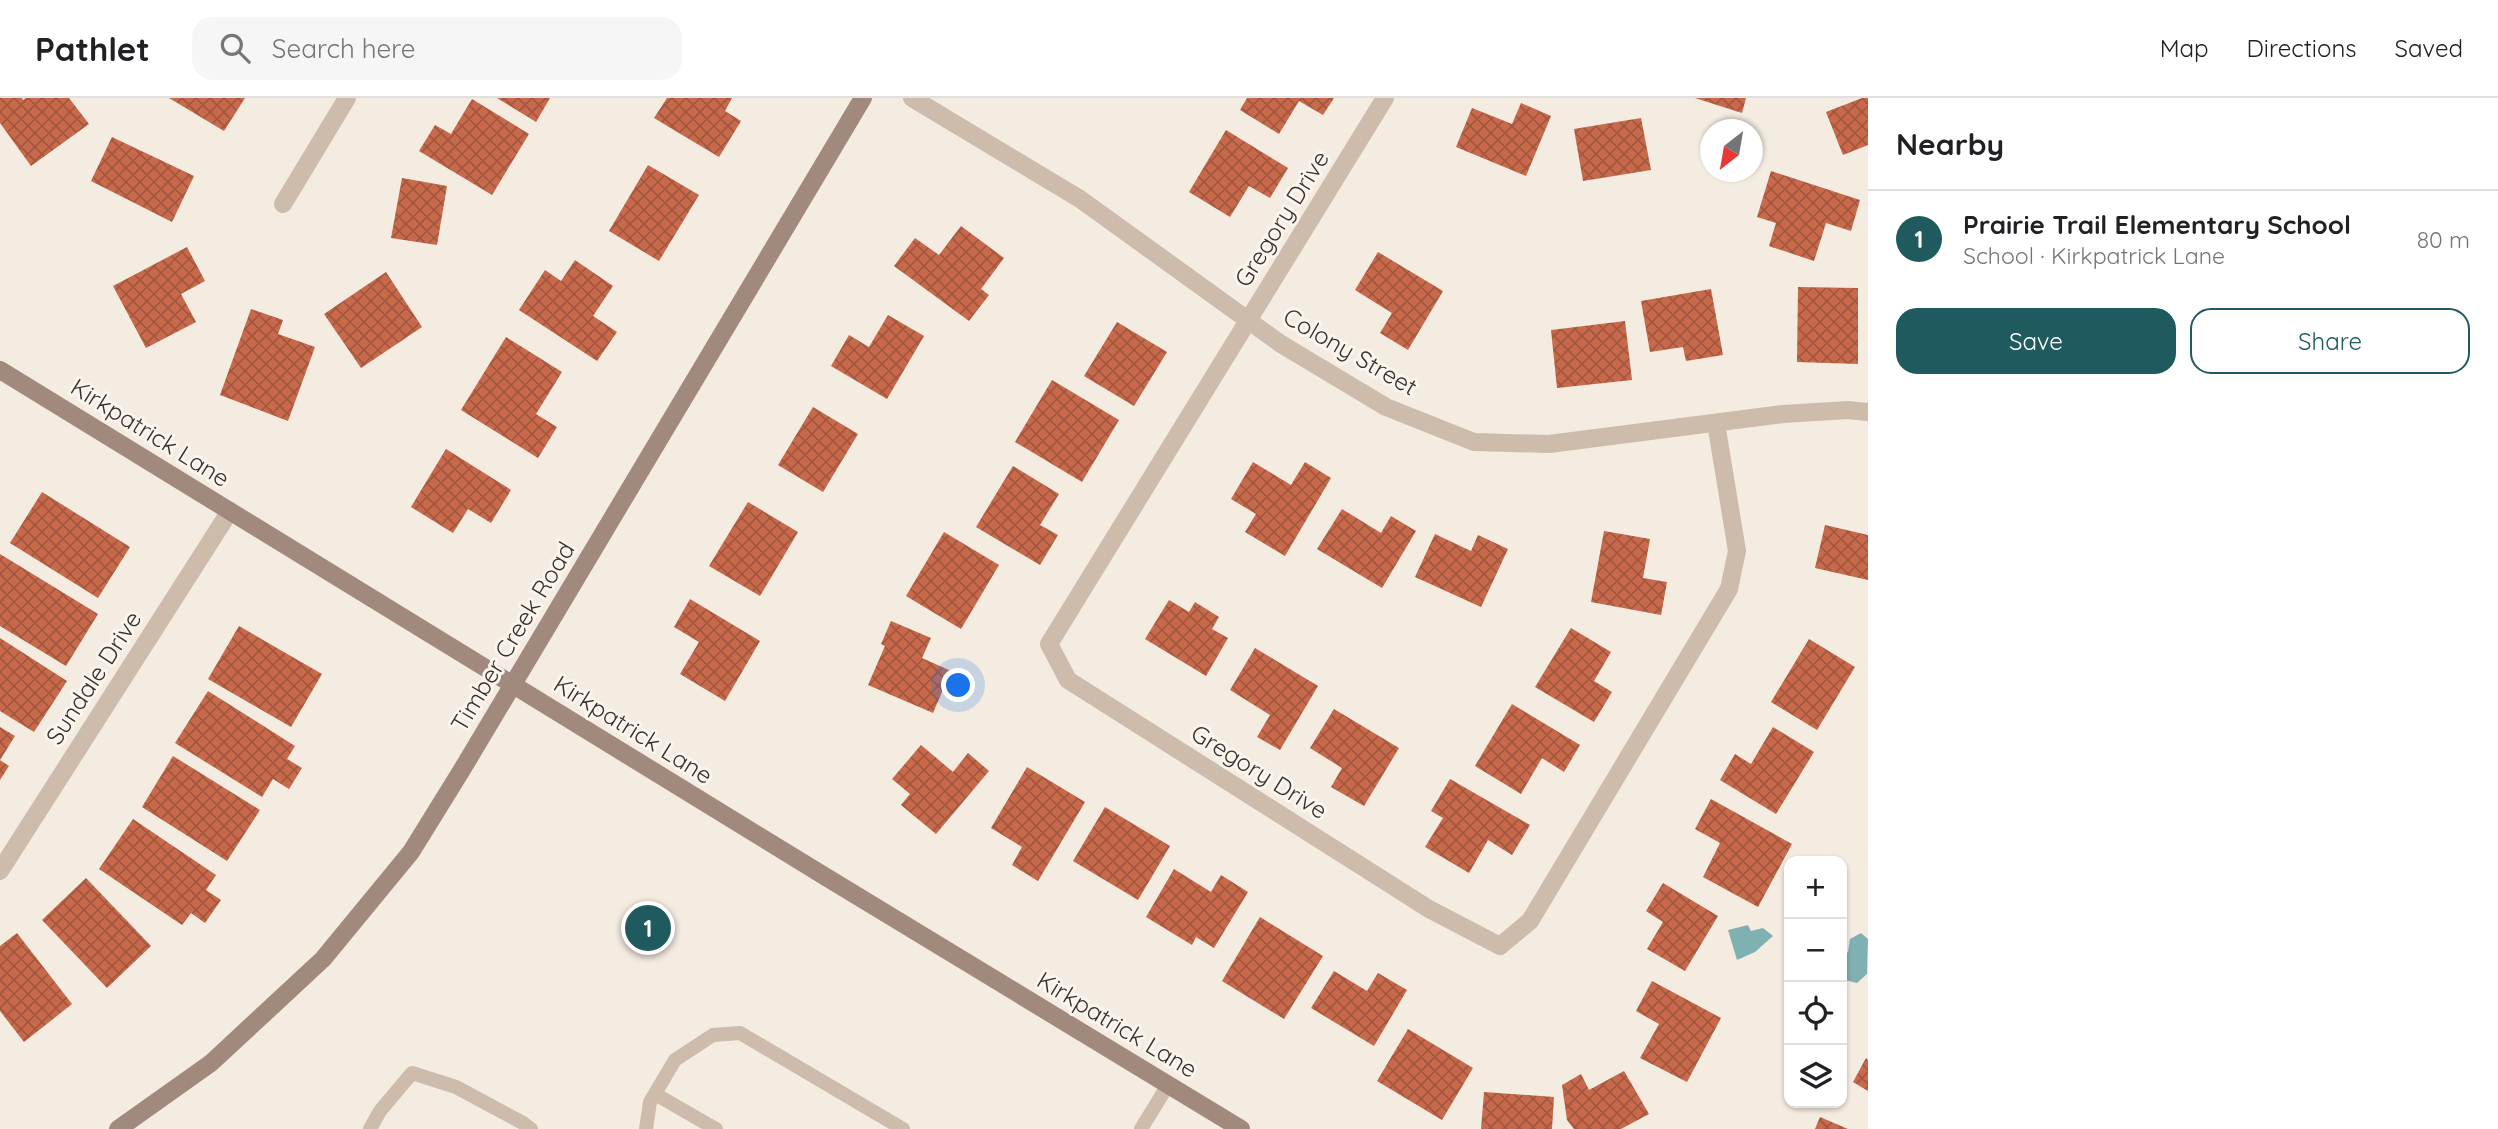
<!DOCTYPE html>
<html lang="en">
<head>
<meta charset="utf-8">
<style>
  :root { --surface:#fff; --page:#f6f6f6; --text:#202124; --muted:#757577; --line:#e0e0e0; --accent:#1f5a5e }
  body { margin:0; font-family:Quicksand,sans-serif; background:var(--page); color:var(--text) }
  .controls { position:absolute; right:21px; bottom:21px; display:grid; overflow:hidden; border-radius:14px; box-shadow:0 2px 5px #0004 }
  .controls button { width:63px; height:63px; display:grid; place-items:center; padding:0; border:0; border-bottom:2px solid var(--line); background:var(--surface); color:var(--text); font:35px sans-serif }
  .compass { position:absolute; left:1700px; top:21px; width:63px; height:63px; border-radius:50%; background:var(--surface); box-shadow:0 2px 5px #0004; rotate:211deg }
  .you { position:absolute; left:959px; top:588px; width:24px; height:24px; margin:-18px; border:5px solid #fff; border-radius:50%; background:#1a73e8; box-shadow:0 0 0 10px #1a73e833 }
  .badge { display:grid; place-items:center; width:46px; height:46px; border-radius:50%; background:var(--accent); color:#fff; font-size:23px; font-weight:700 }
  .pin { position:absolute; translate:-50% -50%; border:4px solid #fff; box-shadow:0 2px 7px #0006 }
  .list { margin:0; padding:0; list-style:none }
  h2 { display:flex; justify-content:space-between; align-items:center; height:91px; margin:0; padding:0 28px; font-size:30px }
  h2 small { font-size:23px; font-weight:400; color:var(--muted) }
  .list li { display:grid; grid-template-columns:46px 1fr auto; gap:21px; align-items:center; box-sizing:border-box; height:98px; padding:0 28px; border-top:2px solid var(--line) }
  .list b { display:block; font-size:26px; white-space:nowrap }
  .list p { margin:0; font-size:23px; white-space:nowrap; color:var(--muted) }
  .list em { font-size:23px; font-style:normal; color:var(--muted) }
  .actions { display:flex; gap:14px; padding:21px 28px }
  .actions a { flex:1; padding:16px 0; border:2px solid var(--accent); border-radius:21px; text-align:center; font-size:24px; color:var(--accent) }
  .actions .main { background:var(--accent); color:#fff }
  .icon { flex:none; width:38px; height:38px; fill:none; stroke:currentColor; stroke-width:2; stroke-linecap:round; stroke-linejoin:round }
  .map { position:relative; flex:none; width:1868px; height:1031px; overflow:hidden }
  header { display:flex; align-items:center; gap:42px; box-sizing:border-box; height:98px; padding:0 35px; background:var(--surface); border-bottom:2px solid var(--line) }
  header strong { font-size:33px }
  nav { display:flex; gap:38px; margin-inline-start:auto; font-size:24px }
  .search { width:490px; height:63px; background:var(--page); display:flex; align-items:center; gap:18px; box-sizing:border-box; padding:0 24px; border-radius:21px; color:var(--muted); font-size:26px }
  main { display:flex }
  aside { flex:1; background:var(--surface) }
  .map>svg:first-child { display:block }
</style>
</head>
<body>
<header>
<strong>Pathlet</strong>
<div class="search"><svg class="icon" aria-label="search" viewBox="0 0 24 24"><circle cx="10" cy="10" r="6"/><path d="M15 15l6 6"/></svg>Search here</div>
<nav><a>Map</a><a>Directions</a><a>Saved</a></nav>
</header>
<main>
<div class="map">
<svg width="1868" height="1031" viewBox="0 0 1868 1031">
  <defs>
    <pattern id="building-cross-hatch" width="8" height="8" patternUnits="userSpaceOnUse" patternTransform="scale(1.75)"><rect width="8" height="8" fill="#c8694b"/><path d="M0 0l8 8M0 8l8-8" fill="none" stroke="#a4573f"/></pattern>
  </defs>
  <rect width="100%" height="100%" fill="#f4ebe1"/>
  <!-- water -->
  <path fill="#7fb0b2" d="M1748,827L1751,833L1763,830L1773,838L1755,854L1737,862L1728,832Z
    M1861,835L1868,841L1867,876L1857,885L1845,882L1842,875V859L1848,854L1850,841Z"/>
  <!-- building -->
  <path fill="url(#building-cross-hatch)" d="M0,0H22L23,2L26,0H69L89,26L31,68L0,25Z
    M169,0H245L224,33Z
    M497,0H550L536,24Z
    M667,0H732L725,13L741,23L719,59L654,20Z
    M1247,0H1334L1323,17L1299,3L1279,36L1240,12Z
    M1695,0H1746L1742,15Z
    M1862,0H1868V47L1843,57L1826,14Z
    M472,1L529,36L492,97L419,53L435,27L451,36Z
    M1521,5L1551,18L1526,78L1456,49L1472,10L1512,26Z
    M1641,20L1651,72L1583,83L1574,31Z
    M1226,32L1288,70L1270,100L1249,88L1230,119L1189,94Z
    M112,39L194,78L172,124L91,83Z
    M648,67L699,97L659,163L609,133Z
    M1771,73L1860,102L1851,133L1826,125L1814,163L1769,148L1776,125L1757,119Z
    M402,80L447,88L437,147L391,140Z
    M961,128L1004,160L981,191L989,197L969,223L894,168L915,140L939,157Z
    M187,149L205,183L181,196L196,224L146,250L113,188Z
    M1378,154L1443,193L1408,252L1380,235L1392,215L1355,192Z
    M575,162L613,188L593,218L617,234L597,263L519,212L545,172L561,183Z
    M386,174L422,229L361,270L324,216Z
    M1798,189L1858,190V266L1797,264Z
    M1711,191L1723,257L1686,263L1683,249L1650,254L1641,203Z
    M251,211L283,222L278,236L315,249L288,323L220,297Z
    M888,217L924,238L887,301L831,268L849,237L869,249Z
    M1625,223L1632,282L1557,290L1551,232Z
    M1117,224L1167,254L1134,308L1084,278Z
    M506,239L562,274L536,316L557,329L538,360L461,312Z
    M1052,282L1119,322L1082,384L1015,344Z
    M813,309L858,336L823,394L778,367Z
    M446,351L511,392L491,425L468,411L453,435L411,409Z
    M1253,364L1291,387L1305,364L1331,380L1285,458L1245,434L1256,416L1231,401Z
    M1013,368L1059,396L1040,427L1058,437L1040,467L976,429Z
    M42,394L130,449L98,500L10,445Z
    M748,404L798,434L760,498L709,468Z
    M1342,411L1381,435L1391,418L1416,433L1382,490L1317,451Z
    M1825,427L1868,437V482L1815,470Z
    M1604,433L1650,441L1643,480L1667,484L1661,517L1591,504Z
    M944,434L999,467L961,531L906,498Z
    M1435,436L1471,453L1478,437L1508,451L1481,509L1415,479Z
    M0,456L98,516L66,568L0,528Z
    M690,501L760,543L725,603L680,576L699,544L674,529Z
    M1169,502L1189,514L1195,504L1219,519L1212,531L1228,540L1206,578L1145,541Z
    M891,523L931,540L922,560L951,573L933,615L868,587L885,548L881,546Z
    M239,528L322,576L291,629L208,581Z
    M1571,530L1611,554L1594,583L1612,594L1594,624L1535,589Z
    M0,540L67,583L34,634L0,613Z
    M1809,541L1855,569L1817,632L1771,604Z
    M1255,550L1318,588L1280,652L1257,639L1270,617L1230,592Z
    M208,593L295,648L287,661L302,670L289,691L273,681L262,699L175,645Z
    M1512,606L1580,647L1564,674L1542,660L1521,696L1475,668Z
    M1334,611L1399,650L1364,708L1331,689L1342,670L1310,650Z
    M0,629L15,638L0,662Z
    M1773,629L1814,654L1776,716L1720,682L1735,656L1751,666Z
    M921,647L953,674L968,655L989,673L936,736L901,707L910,696L892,681Z
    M173,658L260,712L227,763L142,709Z
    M0,662L9,668L0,682Z
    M1027,669L1085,704L1038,783L1012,767L1022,749L991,730Z
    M1450,681L1530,727L1512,757L1488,742L1469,775L1425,749L1443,720L1431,713Z
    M1711,701L1792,746L1758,809L1703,779L1720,745L1695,731Z
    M1105,709L1170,748L1138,802L1073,763Z
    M133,721L216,777L206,792L221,802L205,825L191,815L182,827L99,771Z
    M1174,771L1211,794L1221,777L1248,794L1214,850L1196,839L1192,847L1146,819Z
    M86,780L151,848L107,890L42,822Z
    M1663,785L1718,818L1685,873L1647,851L1663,824L1646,813Z
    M1260,819L1323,858L1284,921L1222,883Z
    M17,835L72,906L24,944L0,913V848Z
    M1334,873L1367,893L1378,875L1407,892L1374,948L1311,910Z
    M1652,883L1721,920L1687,984L1640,960L1659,926L1636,913Z
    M1408,931L1473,970L1442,1022L1377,983Z
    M1866,960L1868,962V993L1853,984Z
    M1624,973L1649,1016L1621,1031H1574L1567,1022L1562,987L1581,976L1589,992Z
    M1484,994L1554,999L1552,1031H1481Z
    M1820,1019L1848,1031H1815Z"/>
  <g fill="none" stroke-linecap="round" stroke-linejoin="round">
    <!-- lane -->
    <path stroke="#cdbbac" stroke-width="14" d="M655,996L716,1031
      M370,1031L380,1013L412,975L456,989L523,1025L531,1031
      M646,1031L650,1004L675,962L713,937L740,935L903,1031
      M1141,1031L1168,987"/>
    <!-- street -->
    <path stroke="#cdbbac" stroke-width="18" d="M912,0L1080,101L1281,246L1386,309L1474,344L1549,346L1783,316L1848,312L1868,314
      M1385,0L1049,546L1068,582L1429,811L1500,848L1530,823L1729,491L1737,453L1716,325
      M283,106L347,0
      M0,773L230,413"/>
    <!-- secondary -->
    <path stroke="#a18a7d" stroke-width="18" d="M0,272L826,779L1241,1031
      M118,1031L211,965L323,861L411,754L463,670L863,0"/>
  </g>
  <g text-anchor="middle" stroke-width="6" stroke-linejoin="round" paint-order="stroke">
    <!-- street labels -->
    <g font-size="24" fill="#3b302b" stroke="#fbf5ee">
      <text transform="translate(1282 121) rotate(-58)" y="8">Gregory Drive</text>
      <text transform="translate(1350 254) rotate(30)" y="8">Colony Street</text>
      <text transform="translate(150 335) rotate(32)" y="8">Kirkpatrick Lane</text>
      <text transform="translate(513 539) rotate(-59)" y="8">Timber Creek Road</text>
      <text transform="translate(94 580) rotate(-57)" y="8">Sundale Drive</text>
      <text transform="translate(633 632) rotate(32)" y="8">Kirkpatrick Lane</text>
      <text transform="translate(1259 674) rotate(32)" y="8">Gregory Drive</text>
      <text transform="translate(1117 927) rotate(31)" y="8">Kirkpatrick Lane</text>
    </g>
  </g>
</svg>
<div class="controls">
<button>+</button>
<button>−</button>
<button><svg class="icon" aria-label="locate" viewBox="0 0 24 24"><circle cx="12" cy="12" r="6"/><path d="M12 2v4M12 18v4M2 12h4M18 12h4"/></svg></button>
<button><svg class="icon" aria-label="layers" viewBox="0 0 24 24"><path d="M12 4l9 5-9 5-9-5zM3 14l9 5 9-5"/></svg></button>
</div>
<svg class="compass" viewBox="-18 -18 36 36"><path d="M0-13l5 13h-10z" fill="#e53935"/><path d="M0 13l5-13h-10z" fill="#757577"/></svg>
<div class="you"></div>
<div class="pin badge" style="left:648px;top:830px">1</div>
</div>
<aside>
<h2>Nearby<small></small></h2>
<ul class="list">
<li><span class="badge">1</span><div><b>Prairie Trail Elementary School</b><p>School · Kirkpatrick Lane</p></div><em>80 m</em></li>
</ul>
<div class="actions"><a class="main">Save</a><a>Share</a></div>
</aside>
</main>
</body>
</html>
